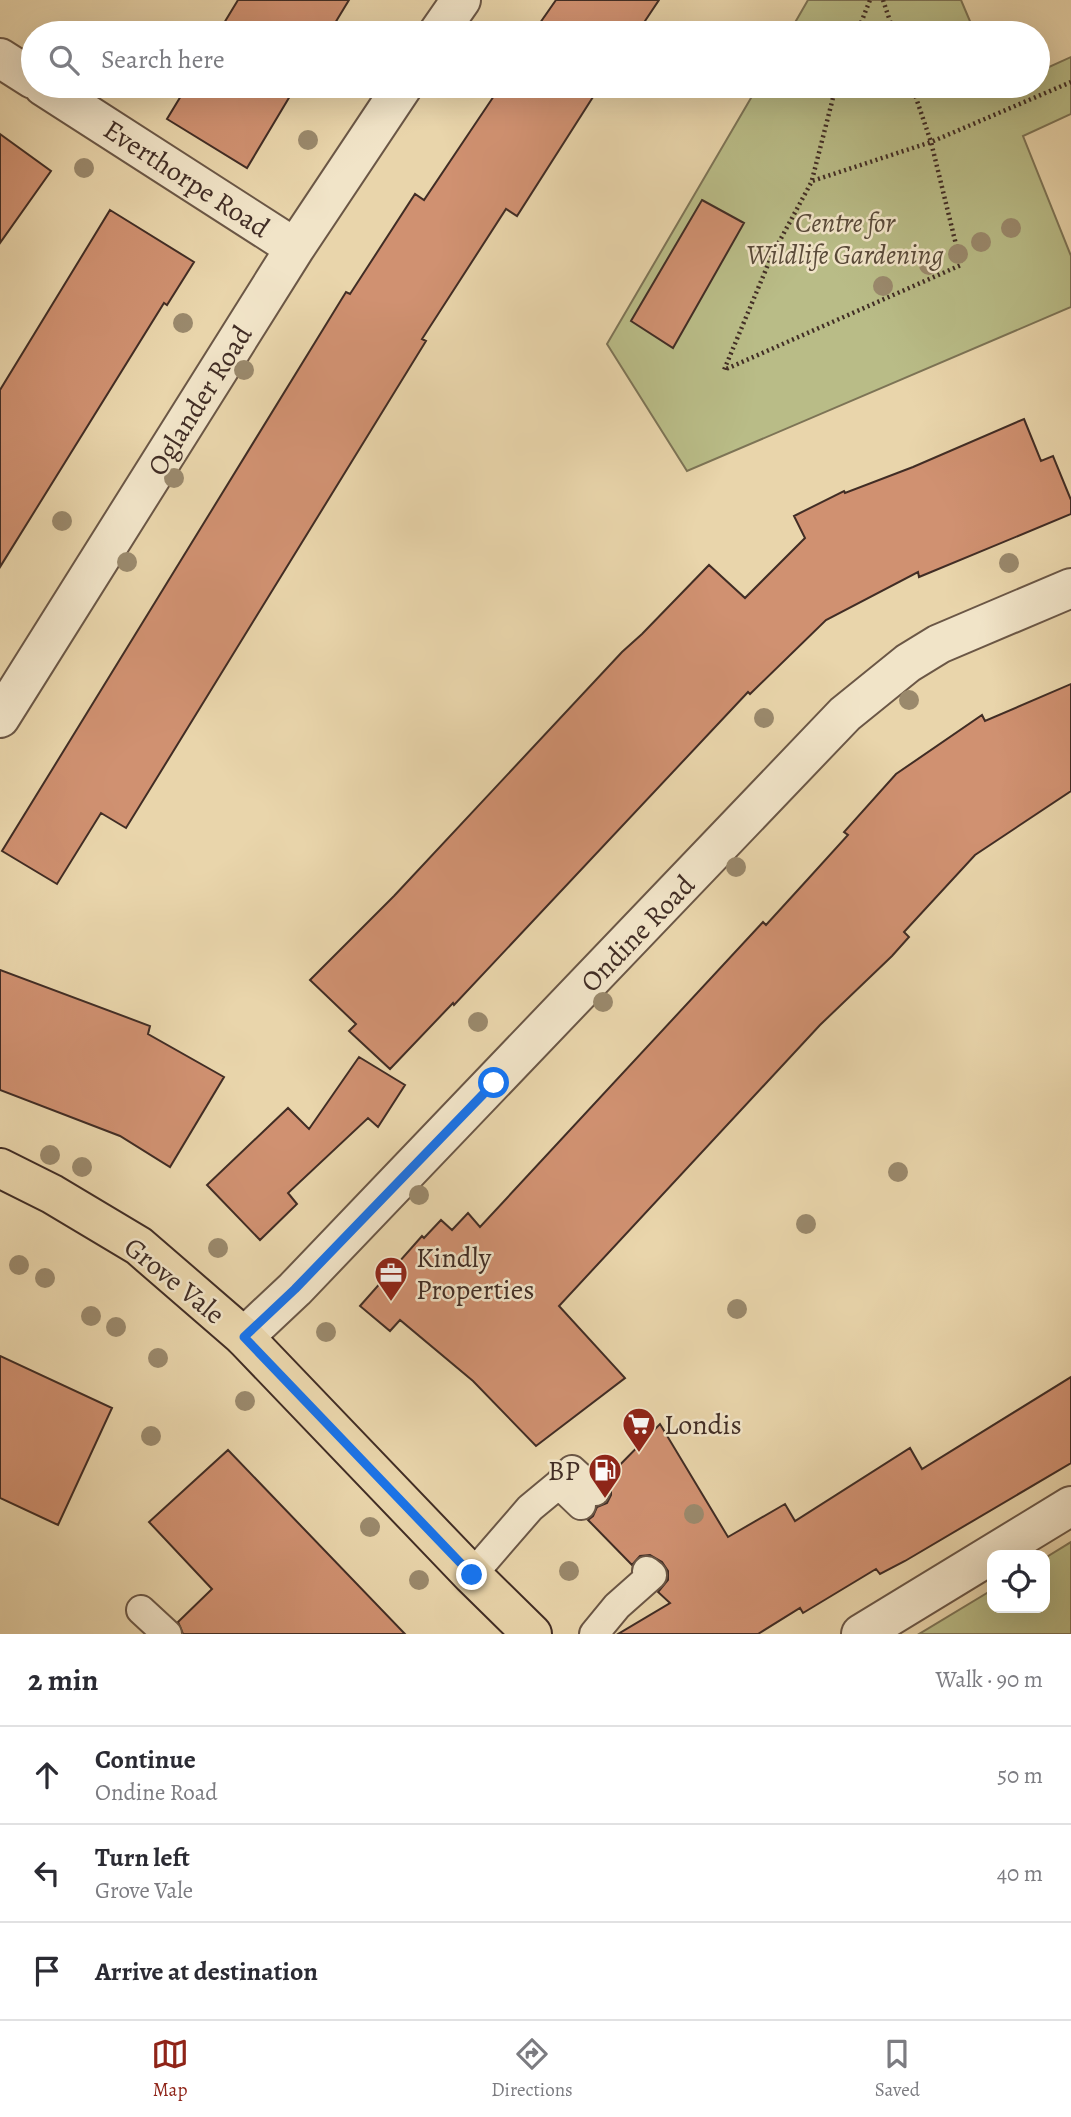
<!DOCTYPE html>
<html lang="en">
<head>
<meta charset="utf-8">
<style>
  :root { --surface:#fff; --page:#f7f7f7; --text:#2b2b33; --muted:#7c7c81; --line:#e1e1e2; --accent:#8f2418 }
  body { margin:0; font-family:Alegreya,serif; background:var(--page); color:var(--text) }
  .controls { position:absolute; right:21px; bottom:21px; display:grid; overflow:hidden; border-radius:14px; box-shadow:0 7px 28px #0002 }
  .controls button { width:63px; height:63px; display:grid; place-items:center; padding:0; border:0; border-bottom:2px solid var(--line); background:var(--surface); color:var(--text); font:35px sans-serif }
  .stop { position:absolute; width:21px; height:21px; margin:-16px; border:5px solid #1a73e8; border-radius:50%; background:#fff }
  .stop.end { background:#1a73e8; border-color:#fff; box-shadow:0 2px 7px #0008 }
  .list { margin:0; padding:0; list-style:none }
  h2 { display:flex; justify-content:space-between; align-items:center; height:91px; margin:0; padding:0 28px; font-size:30px }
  h2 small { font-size:23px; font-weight:400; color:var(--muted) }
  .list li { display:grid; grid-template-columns:46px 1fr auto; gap:21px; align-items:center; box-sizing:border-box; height:98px; padding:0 28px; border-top:2px solid var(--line) }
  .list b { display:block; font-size:26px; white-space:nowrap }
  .list p { margin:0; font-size:23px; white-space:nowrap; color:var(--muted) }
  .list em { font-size:23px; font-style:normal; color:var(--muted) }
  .icon { flex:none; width:38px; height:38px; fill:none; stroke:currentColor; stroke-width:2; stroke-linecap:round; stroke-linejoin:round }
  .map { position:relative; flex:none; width:1071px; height:1634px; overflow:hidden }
  .search { position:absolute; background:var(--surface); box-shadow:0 7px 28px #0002; left:21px; right:21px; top:21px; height:77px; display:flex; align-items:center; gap:18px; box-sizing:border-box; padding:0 24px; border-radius:38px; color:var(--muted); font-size:26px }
  .sheet { height:385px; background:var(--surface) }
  nav { display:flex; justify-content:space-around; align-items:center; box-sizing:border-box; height:98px; border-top:2px solid var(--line); background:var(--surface); font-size:19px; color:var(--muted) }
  nav a { display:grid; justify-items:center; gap:4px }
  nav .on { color:var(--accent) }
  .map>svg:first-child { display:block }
</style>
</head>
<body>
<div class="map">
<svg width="1071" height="1634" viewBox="0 0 1071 1634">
  <rect width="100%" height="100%" fill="#e9d5ab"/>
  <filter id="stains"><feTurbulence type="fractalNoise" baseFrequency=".00286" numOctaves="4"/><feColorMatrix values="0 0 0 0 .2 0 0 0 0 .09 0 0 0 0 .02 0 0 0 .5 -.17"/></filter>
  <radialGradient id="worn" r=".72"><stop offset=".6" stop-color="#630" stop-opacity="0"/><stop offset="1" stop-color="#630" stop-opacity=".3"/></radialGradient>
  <!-- green -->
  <path fill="#b9bc87" stroke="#7d7456" stroke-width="2" d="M808,0H961L975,33H789Z
    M1071,57V114L1023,136L1071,256V307L687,471L607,344L758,86H997L1000,90L1008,86H1038V72Z
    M1071,1542V1634H919L992,1590V1608H1045V1558Z"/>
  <!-- building -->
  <path fill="#d09171" stroke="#412d25" stroke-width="2" d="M238,0H349L329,33H218Z
    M556,0H659L637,33H533Z
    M187,86H296L247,168L167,119Z
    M498,86H600L517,216L506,209L422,339L426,341L126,828L101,813L57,884L2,851L346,292L350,294L415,194L424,200L500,87Z
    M0,134L51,171L0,243Z
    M702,200L744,223L673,348L631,321Z
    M110,210L194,262L167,305L164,303L0,567V390Z
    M1024,419L1041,461L1053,456L1071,500V514L919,577L918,572L826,620L750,694L748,692L454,1005L453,1003L390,1069L349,1031L356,1024L310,980L394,896L622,652L642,634L709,565L745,598L805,538L794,516L844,491L845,493L913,467Z
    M1071,684V791L975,855L904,932L909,937L892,956L820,1025L559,1306L625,1378L536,1446L473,1381L400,1320L390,1331L360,1306L422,1236L424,1238L441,1220L452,1230L468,1213L480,1227L763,922L766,925L808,879L848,835L844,832L896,774L982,715L985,721Z
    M0,970L150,1026L148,1034L224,1077L170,1167L120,1136L0,1090Z
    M359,1057L405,1085L378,1127L368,1118L288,1193L297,1204L260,1240L207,1185L288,1108L309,1129Z
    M0,1356L112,1408L58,1525L0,1498Z
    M1071,1377V1463L905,1561L880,1574L876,1569L803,1613L800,1608L758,1634H618L670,1603L658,1592L668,1580V1571L662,1562L650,1555L640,1556L632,1565L588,1520L593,1516L597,1507L607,1503L611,1495V1487L606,1479L660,1424L728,1537L785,1504L795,1521L910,1448L922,1469Z
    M228,1450L405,1634H183L178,1622L212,1589L149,1522Z"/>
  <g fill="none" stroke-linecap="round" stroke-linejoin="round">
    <defs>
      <path id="service" d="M559,1484L572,1470L595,1491
        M472,1575L530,1508L559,1484L581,1505
        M141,1610L167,1634
        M594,1634L617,1606L652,1575L647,1571"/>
      <path id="minor" d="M438,33L461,0
        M0,58L33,79
        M43,86L295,248
        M0,718L295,248L403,86
        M244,1337L295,1289L845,714L908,663L939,644L1071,588
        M861,1634L1071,1506"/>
      <path id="primary" d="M0,1168L52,1194L139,1246L244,1337L472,1575L532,1634"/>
    </defs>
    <!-- service casing -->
    <use href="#service" stroke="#6b5746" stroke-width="32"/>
    <!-- minor casing -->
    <use href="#minor" stroke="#6b5746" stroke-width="42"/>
    <!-- primary casing -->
    <use href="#primary" stroke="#412d25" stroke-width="42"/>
    <!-- path -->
    <path stroke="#412d25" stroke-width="4.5" stroke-dasharray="2 3.5" stroke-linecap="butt" d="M883,0L894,33
      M857,33L870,0
      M912,86L931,142L961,265L724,370L772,255L812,181L931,142L1071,82
      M812,180L836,86"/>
    <!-- service -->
    <use href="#service" stroke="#f1e4c8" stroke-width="28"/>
    <!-- minor -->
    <use href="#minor" stroke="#f1e4c8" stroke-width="38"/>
    <!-- primary -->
    <use href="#primary" stroke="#e9d5ab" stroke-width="38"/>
  </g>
  <!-- trees -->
  <g fill="#9a896c">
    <circle cx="308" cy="140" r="10"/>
    <circle cx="84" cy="168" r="10"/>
    <circle cx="1011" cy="228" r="10"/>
    <circle cx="981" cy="242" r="10"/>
    <circle cx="958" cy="254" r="10"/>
    <circle cx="929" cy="265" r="10"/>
    <circle cx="883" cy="286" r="10"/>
    <circle cx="183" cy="323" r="10"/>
    <circle cx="244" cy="370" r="10"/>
    <circle cx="174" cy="478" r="10"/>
    <circle cx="62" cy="521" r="10"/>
    <circle cx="127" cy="562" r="10"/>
    <circle cx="1009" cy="563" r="10"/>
    <circle cx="909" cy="700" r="10"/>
    <circle cx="764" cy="718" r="10"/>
    <circle cx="736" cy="867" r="10"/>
    <circle cx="603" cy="1002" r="10"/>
    <circle cx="478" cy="1022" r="10"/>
    <circle cx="50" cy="1155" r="10"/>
    <circle cx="82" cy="1167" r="10"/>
    <circle cx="898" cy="1172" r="10"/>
    <circle cx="419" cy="1195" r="10"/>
    <circle cx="806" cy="1224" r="10"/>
    <circle cx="218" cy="1248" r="10"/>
    <circle cx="19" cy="1265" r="10"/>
    <circle cx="45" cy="1278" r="10"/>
    <circle cx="737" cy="1309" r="10"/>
    <circle cx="91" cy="1316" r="10"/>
    <circle cx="116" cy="1327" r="10"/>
    <circle cx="326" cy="1332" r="10"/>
    <circle cx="158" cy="1358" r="10"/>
    <circle cx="245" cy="1401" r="10"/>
    <circle cx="151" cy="1436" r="10"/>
    <circle cx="694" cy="1514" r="10"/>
    <circle cx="370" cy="1527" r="10"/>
    <circle cx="569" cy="1571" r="10"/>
    <circle cx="419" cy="1580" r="10"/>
  </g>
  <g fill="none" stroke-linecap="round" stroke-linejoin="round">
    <!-- route -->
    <path stroke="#1a73e8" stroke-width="9" d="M472,1575L244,1337L295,1289L494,1083"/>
  </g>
  <!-- icons -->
  <defs>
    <symbol id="office-pin" viewBox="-11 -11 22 30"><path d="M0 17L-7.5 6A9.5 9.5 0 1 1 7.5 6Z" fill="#8f2418" stroke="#f1e4c8"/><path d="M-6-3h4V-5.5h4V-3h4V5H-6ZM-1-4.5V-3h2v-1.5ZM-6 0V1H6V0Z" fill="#fff"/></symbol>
    <symbol id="supermarket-pin" viewBox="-11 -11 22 30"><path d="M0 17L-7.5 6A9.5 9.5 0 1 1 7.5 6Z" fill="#8f2418" stroke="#f1e4c8"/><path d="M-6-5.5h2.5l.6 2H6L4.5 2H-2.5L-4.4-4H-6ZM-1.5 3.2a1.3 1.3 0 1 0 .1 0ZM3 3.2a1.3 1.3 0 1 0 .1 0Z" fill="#fff"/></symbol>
    <symbol id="fuel-pin" viewBox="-11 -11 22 30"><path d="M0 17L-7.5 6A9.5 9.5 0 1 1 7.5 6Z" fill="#8f2418" stroke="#f1e4c8"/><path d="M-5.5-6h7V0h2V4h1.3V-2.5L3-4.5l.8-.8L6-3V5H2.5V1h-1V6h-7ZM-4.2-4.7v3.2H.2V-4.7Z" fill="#fff"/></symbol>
  </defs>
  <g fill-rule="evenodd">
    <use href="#office-pin" x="372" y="1254" width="38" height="52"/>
    <use href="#supermarket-pin" x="620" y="1405" width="38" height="52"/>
    <use href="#fuel-pin" x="586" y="1451" width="38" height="52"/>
  </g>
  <g text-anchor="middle" stroke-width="5" stroke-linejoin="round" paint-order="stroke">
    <!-- street labels -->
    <g font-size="28" fill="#412d25" stroke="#f1e4c8">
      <text transform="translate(187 178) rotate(33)" y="10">Everthorpe Road</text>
      <text transform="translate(199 400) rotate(-58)" y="10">Oglander Road</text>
      <text transform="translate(637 933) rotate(-46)" y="10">Ondine Road</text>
      <text transform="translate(175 1280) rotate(39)" y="10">Grove Vale</text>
    </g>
    <!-- park labels -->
    <g font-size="28" font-style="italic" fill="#594a39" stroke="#f1e4c8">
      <text x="845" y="232">Centre for<tspan x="845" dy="32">Wildlife Gardening</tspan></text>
    </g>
    <!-- poi labels -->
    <g font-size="28" fill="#412d25" stroke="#f1e4c8" text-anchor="start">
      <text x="416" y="1267">Kindly<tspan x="416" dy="32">Properties</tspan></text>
      <text x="664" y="1434">Londis</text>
      <text x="580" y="1480" text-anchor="end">BP</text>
    </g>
  </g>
  <rect width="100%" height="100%" filter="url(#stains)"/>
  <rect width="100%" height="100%" fill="url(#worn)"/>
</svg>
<div class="controls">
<button><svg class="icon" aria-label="locate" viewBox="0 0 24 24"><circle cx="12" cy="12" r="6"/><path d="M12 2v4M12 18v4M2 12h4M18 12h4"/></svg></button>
</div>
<div class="stop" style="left:494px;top:1083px"></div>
<div class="stop end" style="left:472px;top:1575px"></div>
<div class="search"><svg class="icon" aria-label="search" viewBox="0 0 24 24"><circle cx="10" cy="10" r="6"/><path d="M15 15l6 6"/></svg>Search here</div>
</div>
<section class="sheet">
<h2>2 min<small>Walk · 90 m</small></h2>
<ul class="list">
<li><svg class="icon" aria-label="ahead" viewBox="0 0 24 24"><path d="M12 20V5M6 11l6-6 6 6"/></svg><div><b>Continue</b><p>Ondine Road</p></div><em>50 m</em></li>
<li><svg class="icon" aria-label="left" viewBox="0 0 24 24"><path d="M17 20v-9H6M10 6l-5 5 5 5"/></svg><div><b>Turn left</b><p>Grove Vale</p></div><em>40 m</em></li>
<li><svg class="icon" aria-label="arrive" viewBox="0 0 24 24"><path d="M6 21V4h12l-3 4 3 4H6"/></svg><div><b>Arrive at destination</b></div></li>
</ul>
</section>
<nav>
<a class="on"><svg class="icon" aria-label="map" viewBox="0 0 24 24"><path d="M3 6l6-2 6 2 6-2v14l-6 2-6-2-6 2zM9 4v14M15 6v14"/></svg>Map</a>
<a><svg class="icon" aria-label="directions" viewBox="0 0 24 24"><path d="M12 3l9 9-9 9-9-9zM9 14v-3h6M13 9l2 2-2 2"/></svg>Directions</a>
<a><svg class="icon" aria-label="saved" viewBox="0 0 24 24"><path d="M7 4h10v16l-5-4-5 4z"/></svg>Saved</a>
</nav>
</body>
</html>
